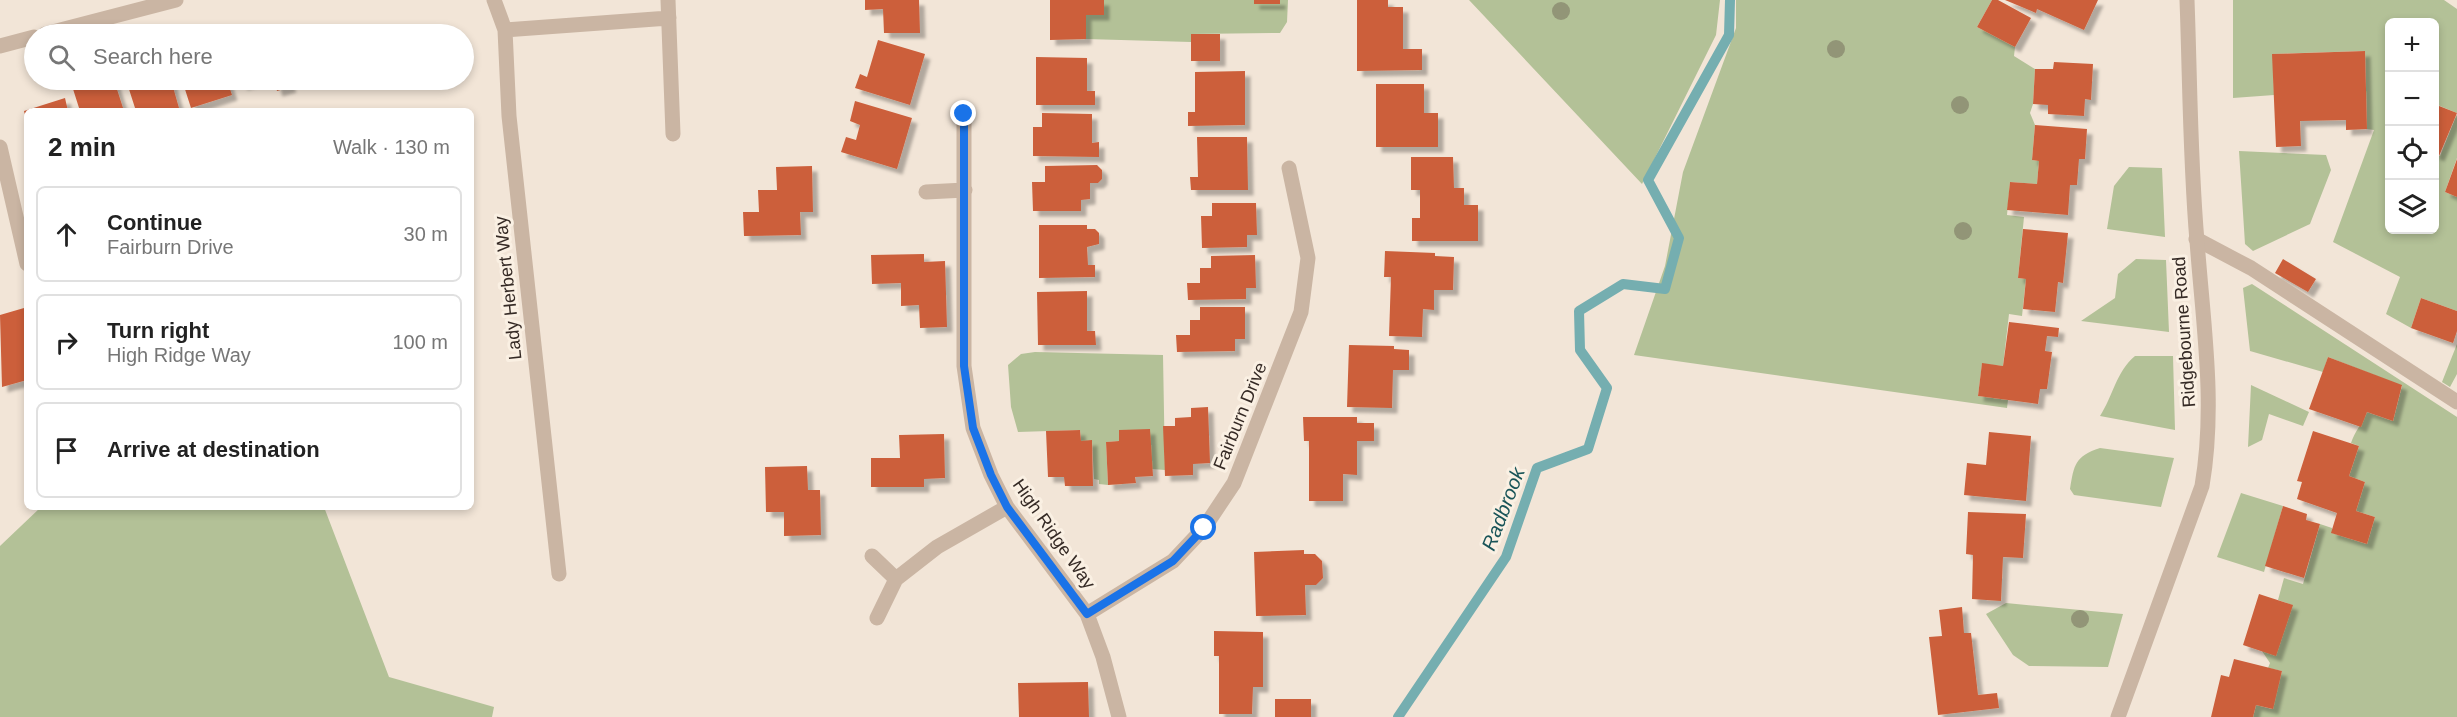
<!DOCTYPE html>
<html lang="en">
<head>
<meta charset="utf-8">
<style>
  :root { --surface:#fff; --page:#f2f2f2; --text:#222; --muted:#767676; --line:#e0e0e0 }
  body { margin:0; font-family:Arial,sans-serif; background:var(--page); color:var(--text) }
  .controls { position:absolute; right:18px; top:18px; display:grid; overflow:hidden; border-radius:9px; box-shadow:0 3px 9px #0003 }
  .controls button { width:54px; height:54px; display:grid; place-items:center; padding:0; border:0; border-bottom:2px solid var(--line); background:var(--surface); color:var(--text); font:30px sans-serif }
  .stop { position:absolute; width:18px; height:18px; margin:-14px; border:4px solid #1a73e8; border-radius:50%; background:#fff }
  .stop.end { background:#1a73e8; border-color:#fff; box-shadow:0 2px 6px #0008 }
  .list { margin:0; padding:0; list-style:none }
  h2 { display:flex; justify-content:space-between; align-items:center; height:78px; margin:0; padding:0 24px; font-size:26px }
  h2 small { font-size:20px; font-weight:400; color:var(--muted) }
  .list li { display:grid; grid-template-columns:39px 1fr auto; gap:18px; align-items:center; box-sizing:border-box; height:96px; margin:0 12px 12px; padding:0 12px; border:2px solid var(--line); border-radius:9px }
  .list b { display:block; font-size:22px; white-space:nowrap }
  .list p { margin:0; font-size:20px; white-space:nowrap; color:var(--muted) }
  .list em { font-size:20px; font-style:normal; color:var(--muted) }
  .icon { flex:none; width:33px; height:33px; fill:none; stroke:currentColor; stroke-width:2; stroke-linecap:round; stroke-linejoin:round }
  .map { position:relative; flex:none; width:2457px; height:717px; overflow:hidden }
  .search { position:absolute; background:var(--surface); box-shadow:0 3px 9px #0003; left:24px; top:24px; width:450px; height:66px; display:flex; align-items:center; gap:15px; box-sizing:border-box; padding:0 21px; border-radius:33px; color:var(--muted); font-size:22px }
  .panel { position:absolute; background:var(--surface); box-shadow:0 3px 9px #0003; left:24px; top:108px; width:450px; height:402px; border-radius:9px }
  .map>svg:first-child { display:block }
</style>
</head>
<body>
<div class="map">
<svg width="2457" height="717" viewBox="0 0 2457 717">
  <defs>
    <filter id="shadow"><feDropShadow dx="5.5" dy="5.5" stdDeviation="1.5" flood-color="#0004"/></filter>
  </defs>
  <rect width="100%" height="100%" fill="#f2e5d7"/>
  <!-- green -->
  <path fill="#b3c197" d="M1104,0H1254V4H1280V0H1288L1287,22L1280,33L1192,34L1191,42L1086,39V15H1104Z
    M1469,0H1720L1716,35L1642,184Z
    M1736,0H1992L1977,27L2015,47L2014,56L2035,69L2033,104L2030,113L2035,125L2032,160L2039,161L2037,184L2010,182L2007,215L2024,217L2018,278L2026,279L2022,316L2009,314L2003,366L1982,364L1978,396L2008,400L2007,408L1634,355L1665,266L1683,172L1736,28Z
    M2233,0H2444L2457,9V113L2435,104L2434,22H2390V230H2434L2435,154L2440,156L2457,114V158L2445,192L2457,197V311L2421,298L2411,328L2386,314L2400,277L2333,242L2374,130L2367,129L2365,51L2273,54L2274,95L2233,98Z
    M2239,151L2326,155L2331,170L2310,224L2253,251L2245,244Z
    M2129,167L2162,168L2165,237L2107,229L2114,186Z
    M2136,259L2166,260L2169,332L2081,321L2115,298L2118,274Z
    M2252,284L2457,417V717H2253L2256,705L2272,709L2282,671L2268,668L2270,663L2262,651L2292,605L2278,600L2284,578L2303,584L2320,524L2332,528V533L2367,544L2375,517L2356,511L2365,482L2349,476L2359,446L2351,443C2355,431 2362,424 2367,412L2393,421L2402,386L2328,357L2323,372L2250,351L2243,288Z
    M2457,344V374L2450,387L2442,382Z
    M1035,352L1163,355L1165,470L1152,469L1119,430V441L1106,442L1108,485L1099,484V480L1094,479L1092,441H1081L1080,430L1018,432L1011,407L1008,365L1021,354Z
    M2135,356H2173L2175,430L2100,416C2113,396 2116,372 2135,356Z
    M2251,385L2309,412L2303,426L2269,414L2262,440L2248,447Z
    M2100,448L2174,458L2161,507L2074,495L2070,489C2074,465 2075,456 2100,448Z
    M2241,493L2283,506L2264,572L2217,557Z
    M41,507H324L389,677L494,707L492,717H0V546Z
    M2006,603L2123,614L2108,667L2029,666L2013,655L1986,614Z"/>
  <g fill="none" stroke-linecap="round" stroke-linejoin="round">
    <!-- stream -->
    <path stroke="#75aeb0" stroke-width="10" d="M1398,717L1506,557L1537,468L1588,449L1607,388L1580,350L1579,311L1623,284L1665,289L1679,238L1648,180L1729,35L1730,0"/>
  </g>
  <!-- building -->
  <path fill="#cc5f3b" filter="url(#shadow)" d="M865,0H919L920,33H884L883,9L865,10Z
    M1050,0H1104V15H1086V39L1050,40Z
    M1254,0H1280V4H1254Z
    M1357,0H1388V7H1403V49H1422V70L1357,71Z
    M1992,0H1998L2031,18L2015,47L1977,27Z
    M2005,0H2098L2084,30L2037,9L2036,13Z
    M273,29L274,34H258Z
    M250,30L252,34H235Z
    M1191,34H1220V61H1191Z
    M878,40L925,54L910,105L855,88L860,74L867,77Z
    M2365,51L2367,129L2346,130V120L2300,121L2301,146L2276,147L2272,54Z
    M1036,57L1087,58V91H1095V105H1036Z
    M2054,62L2093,64L2091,100L2085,99L2084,116L2048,114V105L2033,104L2035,69H2053Z
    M1245,71V125L1188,126V112H1195V72Z
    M103,80H114L124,111H80L73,89Z
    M126,80H171L179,108L169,111H136Z
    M182,80H227L232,95L191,108Z
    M241,80H258L242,85Z
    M274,80H288L291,87L277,91Z
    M1376,84H1424V113H1438V147H1376Z
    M65,98L68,111H27L26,119L24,111Z
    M855,101L912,118L897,169L841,152L846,137L856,140L860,125L850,121Z
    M2434,104L2457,113L2439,156L2434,154Z
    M1042,113L1092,114V143L1099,142V157L1033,156V127H1042Z
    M2035,125L2087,129L2085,159H2079L2077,185H2070L2068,215L2007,210L2010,182L2037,184L2039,161L2032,160Z
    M1197,137H1247L1248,190H1191L1190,177H1198Z
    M1411,157H1453L1454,188H1464V205H1478V241H1412V218H1420V190H1411Z
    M2457,159V197L2445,192Z
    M1097,165L1102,170V179L1098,183H1090V199L1081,200V211H1033L1032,182H1045V166Z
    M812,166L813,212H800L801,235L744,236L743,212H759L758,190H777L776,167Z
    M1212,203H1256L1257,235H1247V247L1202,248L1201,216H1212Z
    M1039,225H1087V229H1095L1099,233V244L1087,247L1088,265H1095V277L1039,278Z
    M2023,229L2068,233L2063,283L2058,282L2055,312L2023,309L2026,279L2018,278Z
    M1385,251L1435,253V256L1454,257L1453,290H1434V310L1423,309L1422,337L1389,336L1391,277H1384Z
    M924,254V262L945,261L947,327L920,328L919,305L901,306V283L872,284L871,255Z
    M1255,255L1256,288H1246V299L1188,300L1187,283H1200V268H1211V256Z
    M2283,259L2316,279L2308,292L2275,273Z
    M1087,291V331H1095L1096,345H1038L1037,292Z
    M2421,298L2457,311V331L2453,343L2411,328Z
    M1200,307H1245V339H1235V351L1177,352L1176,335H1190V320H1200Z
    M24,308L27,322V380L2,387L0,315Z
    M2009,322L2059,328L2058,337L2047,336L2045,351L2052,352L2047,389H2040L2038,404L1978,396L1982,363L2003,366Z
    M1349,345L1394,346V349L1409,350V370H1393L1392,408L1347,407Z
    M2328,357L2402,385L2393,421L2367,412L2361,427L2309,409Z
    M1208,407L1210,463L1193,464V475L1165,476L1163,426H1175V418L1191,417V408Z
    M1303,417H1357V423H1374V441H1357V475L1343,474V501H1309V441H1304Z
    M1150,429L1153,476L1135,477L1136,483L1108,485L1106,442L1119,441V430Z
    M1080,430L1081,441L1092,440L1093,486H1065L1064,477H1048L1046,431Z
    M2313,431L2359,446L2349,476L2365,482L2356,511L2375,517L2367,544L2331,533L2337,513L2297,499L2302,482L2297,481Z
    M1989,432L2031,436L2026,501L1964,495L1967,463L1986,465Z
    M944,434L945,478L924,479V487H871V458H900L899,435Z
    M807,466L808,490H820L821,535L784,536V512H766L765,467Z
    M2283,506L2307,514L2306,520L2320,524L2304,578L2265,566Z
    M1968,512L2026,514L2023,558L2003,557L2001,601L1972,599L1973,555L1966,554Z
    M1304,550V554H1315L1322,561L1323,578L1316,585H1305L1306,615L1256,616L1254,552Z
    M2259,594L2293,605L2276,656L2243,645Z
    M1962,607L1964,633H1971L1978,695L1997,693L1999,708L1938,715L1929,637L1942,636L1939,610Z
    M1214,631L1263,632V687H1253L1252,714H1219V656H1214Z
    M2234,659L2282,671L2273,709L2256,705L2253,717H2211L2221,675L2229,677Z
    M1088,682L1089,717H1019L1018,683Z
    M1275,699H1311V717H1275Z"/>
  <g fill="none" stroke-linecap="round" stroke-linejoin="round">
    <!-- lane -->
    <path stroke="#cab5a3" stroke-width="15" d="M2196,239L2251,268L2457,402"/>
    <!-- street -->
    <path stroke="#cab5a3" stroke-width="15" d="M494,0L505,30L509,116L559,574
      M668,0L673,134
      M505,30L669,18
      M45,34L176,0
      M0,46L34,37
      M964,114V366L973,428L991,475L1007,507L1087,614L1103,657L1119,717
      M0,147L27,264
      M926,192L965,190
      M872,556L896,579
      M1087,614L1173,561L1204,528L1234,483L1301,312L1308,258L1289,168
      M877,618L896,579L937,547L1007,507
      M2118,717L2202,486C2216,404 2203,324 2197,241C2190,161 2190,80 2187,0"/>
  </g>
  <!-- trees -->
  <g fill="#929577">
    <circle cx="1561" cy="11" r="9"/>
    <circle cx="1836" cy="49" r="9"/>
    <circle cx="1960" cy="105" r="9"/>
    <circle cx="1963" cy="231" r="9"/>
    <circle cx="2080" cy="619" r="9"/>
  </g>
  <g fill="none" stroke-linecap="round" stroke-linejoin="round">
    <!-- route -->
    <path stroke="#1a73e8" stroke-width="8" d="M964,114V366L973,428L991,475L1007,507L1087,614L1173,561L1204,528"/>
  </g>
  <g text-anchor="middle" stroke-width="6" stroke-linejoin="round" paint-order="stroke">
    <!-- street labels -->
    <g font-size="18" fill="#352a25" stroke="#faf0e3">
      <text transform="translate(508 288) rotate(-96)" y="6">Lady Herbert Way</text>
      <text transform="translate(2184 332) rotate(-94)" y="6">Ridgebourne Road</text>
      <text transform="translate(1240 416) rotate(-68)" y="6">Fairburn Drive</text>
      <text transform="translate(1054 534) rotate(55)" y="6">High Ridge Way</text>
    </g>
    <!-- water labels -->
    <g font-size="20" font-style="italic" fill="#195458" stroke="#faf0e3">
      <text transform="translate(1503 509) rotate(-69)" y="7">Radbrook</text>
    </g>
  </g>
</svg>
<div class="controls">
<button>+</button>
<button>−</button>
<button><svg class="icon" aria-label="locate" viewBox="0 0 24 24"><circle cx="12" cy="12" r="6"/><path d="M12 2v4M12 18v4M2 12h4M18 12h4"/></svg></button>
<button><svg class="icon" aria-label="layers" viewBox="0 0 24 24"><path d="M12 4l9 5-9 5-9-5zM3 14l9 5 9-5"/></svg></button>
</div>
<div class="stop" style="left:1204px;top:528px"></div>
<div class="stop end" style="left:964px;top:114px"></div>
<div class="search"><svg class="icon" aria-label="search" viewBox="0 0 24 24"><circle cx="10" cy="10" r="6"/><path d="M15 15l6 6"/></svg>Search here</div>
<section class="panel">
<h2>2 min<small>Walk · 130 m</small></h2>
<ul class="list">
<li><svg class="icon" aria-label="ahead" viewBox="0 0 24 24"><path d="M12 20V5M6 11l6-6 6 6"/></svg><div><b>Continue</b><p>Fairburn Drive</p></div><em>30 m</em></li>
<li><svg class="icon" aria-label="right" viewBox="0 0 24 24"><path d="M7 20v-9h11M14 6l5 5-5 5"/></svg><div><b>Turn right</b><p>High Ridge Way</p></div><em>100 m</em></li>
<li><svg class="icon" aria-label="arrive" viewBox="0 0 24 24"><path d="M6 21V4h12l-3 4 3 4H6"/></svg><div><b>Arrive at destination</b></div></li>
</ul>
</section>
</div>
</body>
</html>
